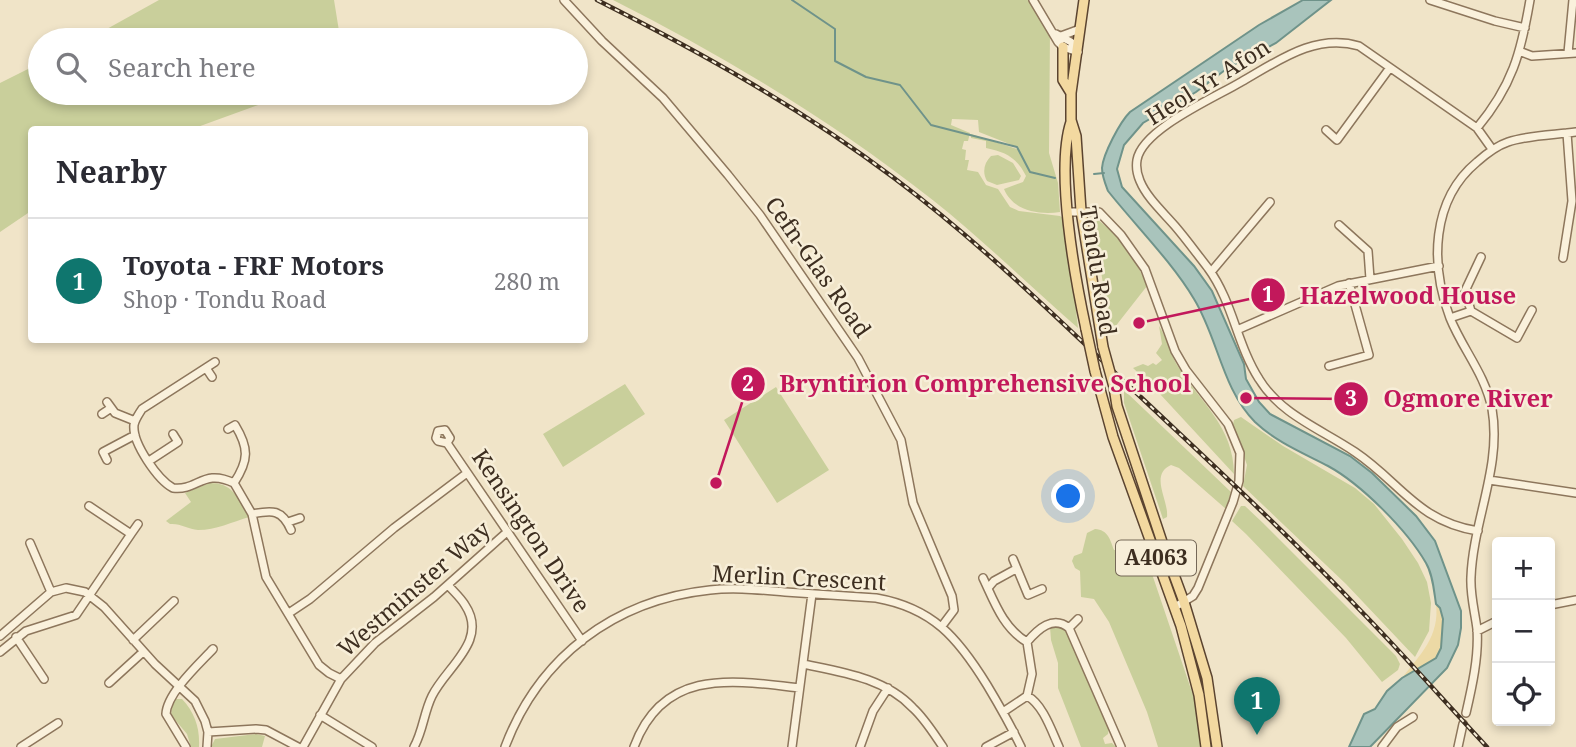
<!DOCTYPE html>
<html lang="en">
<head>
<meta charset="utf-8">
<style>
  :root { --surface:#fff; --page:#f7f7f7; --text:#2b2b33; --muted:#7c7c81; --line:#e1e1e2; --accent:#0f766e }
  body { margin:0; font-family:"Noto Serif",serif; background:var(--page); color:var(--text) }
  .controls { position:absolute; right:21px; bottom:21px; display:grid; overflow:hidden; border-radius:7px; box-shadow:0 4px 10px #0003 }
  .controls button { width:63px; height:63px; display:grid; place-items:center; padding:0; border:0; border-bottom:2px solid var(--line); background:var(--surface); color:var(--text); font:35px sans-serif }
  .you { position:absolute; left:1069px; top:497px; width:24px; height:24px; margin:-18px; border:5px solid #fff; border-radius:50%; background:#1a73e8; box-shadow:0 0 0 10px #1a73e833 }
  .badge { display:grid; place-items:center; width:46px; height:46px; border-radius:50%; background:var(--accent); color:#fff; font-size:23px; font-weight:700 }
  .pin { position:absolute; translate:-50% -58px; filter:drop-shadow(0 2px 4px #0008) }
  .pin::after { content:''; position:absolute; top:37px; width:24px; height:21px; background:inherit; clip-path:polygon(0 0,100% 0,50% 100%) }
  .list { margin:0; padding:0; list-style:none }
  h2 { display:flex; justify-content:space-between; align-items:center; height:91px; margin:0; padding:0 28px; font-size:30px }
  h2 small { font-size:23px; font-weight:400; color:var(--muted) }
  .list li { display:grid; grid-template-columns:46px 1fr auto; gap:21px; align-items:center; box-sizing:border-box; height:126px; padding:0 28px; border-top:2px solid var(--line) }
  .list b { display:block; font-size:26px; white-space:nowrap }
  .list p { margin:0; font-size:23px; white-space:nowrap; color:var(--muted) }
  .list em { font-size:23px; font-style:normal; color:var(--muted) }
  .icon { flex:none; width:38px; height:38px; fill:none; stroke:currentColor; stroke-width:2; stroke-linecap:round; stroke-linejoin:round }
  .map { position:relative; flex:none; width:1576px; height:747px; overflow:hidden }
  .search { position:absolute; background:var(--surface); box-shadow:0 4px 10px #0003; left:28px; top:28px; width:560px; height:77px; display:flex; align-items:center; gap:18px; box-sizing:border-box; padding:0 24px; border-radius:38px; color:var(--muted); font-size:26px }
  .panel { position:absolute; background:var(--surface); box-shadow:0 4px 10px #0003; left:28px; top:126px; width:560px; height:217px; border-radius:7px }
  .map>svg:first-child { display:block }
</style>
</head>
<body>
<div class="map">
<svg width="1576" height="747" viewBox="0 0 1576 747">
  <rect width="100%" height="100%" fill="#f0e4c8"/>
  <!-- green -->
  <path fill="#c9cf9b" d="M159,0H334L339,31L330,40H87Z
    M613,0H1028L1050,31L1049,153L1058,183L1060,212C1039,215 1013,211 1004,189L1023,182L1026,176C1017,158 1006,152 986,148V141L971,138V134L1017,149V147L979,132L978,120L952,119L951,125L970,133L968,141H964L962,149L966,150L965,160H969L967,170L978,172L986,185L998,189L1010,207L1019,211L1060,216L1066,220L1078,328C1030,286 984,241 934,201C834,122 726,57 613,0Z
    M40,63V93H280L272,100L192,129L32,130L31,211L0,232V83Z
    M998,155L1013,163L1021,176L1019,180L997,185L987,181C982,172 984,163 991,156Z
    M1098,220C1120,236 1137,261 1147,286L1111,332L1093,223Z
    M1159,326C1166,336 1170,353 1177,365C1200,402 1234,427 1234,474L1160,394L1133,368L1143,364L1148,366L1153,363L1156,365L1162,360L1156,353L1162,344Z
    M625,384L645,414L563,467L543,434Z
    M776,387L829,470L777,503L724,420Z
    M1124,390L1231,492L1226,509L1179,468L1171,465C1149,475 1169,500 1167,517L1163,519L1124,403Z
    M1241,417L1283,446L1355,488L1374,504L1402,539L1418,563L1427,582L1431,603L1429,631L1415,657L1346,584L1243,486L1247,465L1233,424L1234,420Z
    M210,483C234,483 237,498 249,517C232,522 216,530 198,530C188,529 180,523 170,524L166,521L191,502L185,493Z
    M1241,506H1245L1263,523L1396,656L1400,664L1398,670L1382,682L1346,638L1246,534L1232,521Z
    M1095,529C1108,530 1110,539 1114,550C1135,552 1140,552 1151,571L1195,701L1202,747H1158L1147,712L1109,622L1094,599L1081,597L1080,571L1075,568L1072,561L1074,556L1082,553L1087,533Z
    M1055,625L1065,629L1070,637L1109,728L1108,734L1103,738L1105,744L1112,743L1116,747H1081L1058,688V663L1051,640L1050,627Z
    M176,699H182C195,713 200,728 199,747H191L187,734L171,715L173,701Z
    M256,734L265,736L262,747H211L215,739Z"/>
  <!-- sand -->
  <path fill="#ecd9a5" d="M1436,604C1446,612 1444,648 1436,658C1429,667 1412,672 1402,678C1420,655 1440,636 1436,604Z"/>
  <!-- water -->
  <path fill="#a9c4bc" stroke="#6f938a" stroke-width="2" d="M1303,0H1331L1276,43L1229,67L1196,92L1143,123L1124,145L1117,169L1122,187L1194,266L1212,291L1244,364L1246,379L1259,402L1270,414L1350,456L1372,473L1416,516L1435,541L1461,611V628L1458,645L1447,668L1370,747H1349L1364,714L1375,709L1387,691L1402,678L1436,658L1441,648L1443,619L1440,608L1436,604C1434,591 1433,575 1426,563C1407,530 1361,484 1328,466C1303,453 1276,442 1255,422C1222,389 1218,338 1194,299C1172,262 1135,225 1108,191C1105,183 1102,176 1102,168C1103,154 1120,122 1130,112L1259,25Z"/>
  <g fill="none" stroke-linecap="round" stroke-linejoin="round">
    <!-- stream -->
    <path stroke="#6f938a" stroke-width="2" d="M792,0L835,29V61L866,77L900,85L931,125L1017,147L1030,172L1055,178
      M1094,174L1104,173"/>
    <defs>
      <path id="minor" d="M564,0L602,41L663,98L728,175L760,215L858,358L901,440L913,503L952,596L954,610L942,626
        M1033,0L1058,42L1063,47L1078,52
        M1430,0L1495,21L1525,28
        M1056,34L1071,42L1078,52
        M1061,36L1080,29
        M1519,51L1532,56L1576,53
        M1568,53L1573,0
        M1477,128C1512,86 1521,53 1530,0
        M1326,130L1337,140L1389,69
        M1068,212H1099L1121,235L1145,269L1175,351L1186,370L1228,424L1240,453L1239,481L1233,502L1198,588L1193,596L1175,607
        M1339,225L1368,251L1370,279
        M1563,258L1572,201L1567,133
        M1211,272L1270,202
        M1471,311L1465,291L1481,257
        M1450,318L1471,311L1517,338L1532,310
        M1237,330L1338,286L1439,266
        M215,362L142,409C139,414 135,419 134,425C132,443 158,480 173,488C198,491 203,468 234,483L252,514L266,577L319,665L329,673L341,679
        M1329,366L1369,355L1349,283
        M206,368L212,377
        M107,402L115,413L135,421
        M102,414L111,408
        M228,429L235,425C249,448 249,460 234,483
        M447,443L450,438L445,430L438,431L436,438L438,441L447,443L582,641
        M107,460L103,452L135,435
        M149,461L178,442L173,434
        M1489,480L1576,493
        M252,514C272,510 282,509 291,530
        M288,522L300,518
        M1478,531C1417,521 1401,483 1355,452C1321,429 1281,415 1259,379C1237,345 1233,302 1208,268C1197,254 1187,240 1175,226C1163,212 1147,198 1140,181C1137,174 1136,166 1137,160C1142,129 1216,97 1241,82C1278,61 1315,33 1359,46L1477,128L1492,149
        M131,534L138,524
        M30,543L51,592
        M1013,559L1028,595L1042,589
        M983,578C994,601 1003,628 1027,642L1032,674L1027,696C1043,704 1052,732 1059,747
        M988,588L994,581L1016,569
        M1550,605L1576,600
        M289,613L310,599L394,528L467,473
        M1069,628L1078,619
        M1477,631L1497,621
        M0,636L51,592L66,588L85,592L104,607L155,664L195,701L205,721L208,732L207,747
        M16,637L44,679
        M133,640L174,601
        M1027,642C1038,629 1053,615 1069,628L1121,747
        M0,652L26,631L76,615L131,534L89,506
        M803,664C841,672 885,678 913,708C925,719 934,734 943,747
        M109,683L143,652
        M1003,712L1027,696
        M1466,713C1472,687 1479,656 1477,629C1475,612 1470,595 1471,577C1473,521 1502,466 1492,409C1485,374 1463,350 1450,318C1430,265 1431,200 1477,162C1486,154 1496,146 1508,142C1529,135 1554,135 1576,132
        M320,715L372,747
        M208,732L256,729L266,730L298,747
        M21,747L58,723
        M186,747L166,714C167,693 199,664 213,649
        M303,747L341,679L375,643L434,597L507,532
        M414,747C423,731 424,712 432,696C446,667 489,641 465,605C461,598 453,591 448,585
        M505,747C539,657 614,600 710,590C735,587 760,590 785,592C815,594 846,596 876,598C933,608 958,638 987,685C999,705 1011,726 1021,747
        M634,747C663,668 732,680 799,688
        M792,747L812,594
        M860,747L873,711L888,688
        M986,747L1014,732
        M1382,747L1397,727L1413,717
        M1458,747L1463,724"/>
      <path id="major" d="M1084,0L1071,93V120L1076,136L1081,211L1103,347
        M1063,47V80L1071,93
        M1071,122C1055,170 1075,278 1086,329
        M1095,371L1113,437L1181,626L1199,695L1206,747
        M1114,387L1117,406L1163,545L1184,602L1207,678L1217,747"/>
    </defs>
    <!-- minor casing -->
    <use href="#minor" stroke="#8d765c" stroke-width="10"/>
    <!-- major casing -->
    <use href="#major" stroke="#5b4430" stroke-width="12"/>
    <!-- minor -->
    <use href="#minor" stroke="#faf1dc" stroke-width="7"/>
    <!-- major -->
    <use href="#major" stroke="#f3d9a0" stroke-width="9"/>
    <defs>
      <path id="rail" d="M597,0C700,52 801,108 894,178C977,240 1052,313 1127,384C1205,458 1285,531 1359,609C1403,654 1444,701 1487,747"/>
    </defs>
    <!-- rail casing -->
    <use href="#rail" stroke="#3d2e20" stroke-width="4.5"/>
    <!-- rail -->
    <use href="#rail" stroke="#f7eed8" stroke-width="2" stroke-dasharray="5" stroke-linecap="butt"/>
    <defs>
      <path id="major-bridge" d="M1086,329L1095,371
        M1103,347L1114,387"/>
    </defs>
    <!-- major-bridge casing -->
    <use href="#major-bridge" stroke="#5b4430" stroke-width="12" stroke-linecap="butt"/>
    <!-- major-bridge -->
    <use href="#major-bridge" stroke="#f3d9a0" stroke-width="9"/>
  </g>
  <g text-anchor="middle" stroke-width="5" stroke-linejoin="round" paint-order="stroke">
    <!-- shield labels -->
    <rect fill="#f7eed8" stroke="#756857" stroke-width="2" x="1116" y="540.5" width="80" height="35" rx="5"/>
    <g font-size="21" font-weight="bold" fill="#3d2e20">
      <text x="1156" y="565">A4063</text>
    </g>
    <!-- street labels -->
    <g font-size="23" fill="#3d2e20" stroke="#f7eed8">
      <text transform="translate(1208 82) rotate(-32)" y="8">Heol Yr Afon</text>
      <text transform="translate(818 267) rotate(55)" y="8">Cefn-Glas Road</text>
      <text transform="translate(1098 271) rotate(81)" y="8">Tondu Road</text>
      <text transform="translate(531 531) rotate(56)" y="8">Kensington Drive</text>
      <text transform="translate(799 578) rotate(3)" y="8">Merlin Crescent</text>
      <text transform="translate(414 589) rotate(-41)" y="8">Westminster Way</text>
    </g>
  </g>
  <!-- callouts -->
  <path fill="none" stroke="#c2185b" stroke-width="2.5" d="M1139 323L1268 295M716 483L748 384M1246 398L1351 399"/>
  <g fill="#c2185b" stroke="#f7eed8" stroke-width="2.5">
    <circle cx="1139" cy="323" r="7"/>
    <circle cx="716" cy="483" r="7"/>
    <circle cx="1246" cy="398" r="7"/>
    <circle cx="1268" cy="295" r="18"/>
    <circle cx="748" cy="384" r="18"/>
    <circle cx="1351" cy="399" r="18"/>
  </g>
  <g font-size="21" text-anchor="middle" font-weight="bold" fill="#fff">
    <text x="1268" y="302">1</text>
    <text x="748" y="391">2</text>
    <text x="1351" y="406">3</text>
  </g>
  <g font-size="24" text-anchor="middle" font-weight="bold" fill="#c2185b" stroke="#f7eed8" stroke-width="5" stroke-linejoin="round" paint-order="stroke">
    <text x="1408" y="304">Hazelwood House</text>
    <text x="985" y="392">Bryntirion Comprehensive School</text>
    <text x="1468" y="407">Ogmore River</text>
  </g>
</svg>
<div class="controls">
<button>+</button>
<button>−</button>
<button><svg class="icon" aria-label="locate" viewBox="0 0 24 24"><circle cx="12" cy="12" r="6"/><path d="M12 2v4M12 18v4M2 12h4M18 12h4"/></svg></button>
</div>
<div class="you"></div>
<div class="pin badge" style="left:1257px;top:735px">1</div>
<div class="search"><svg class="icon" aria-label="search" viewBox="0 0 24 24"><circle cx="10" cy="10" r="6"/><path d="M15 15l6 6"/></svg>Search here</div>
<section class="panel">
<h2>Nearby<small></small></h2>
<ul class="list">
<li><span class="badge">1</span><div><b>Toyota - FRF Motors</b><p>Shop · Tondu Road</p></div><em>280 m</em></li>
</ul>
</section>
</div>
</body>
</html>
